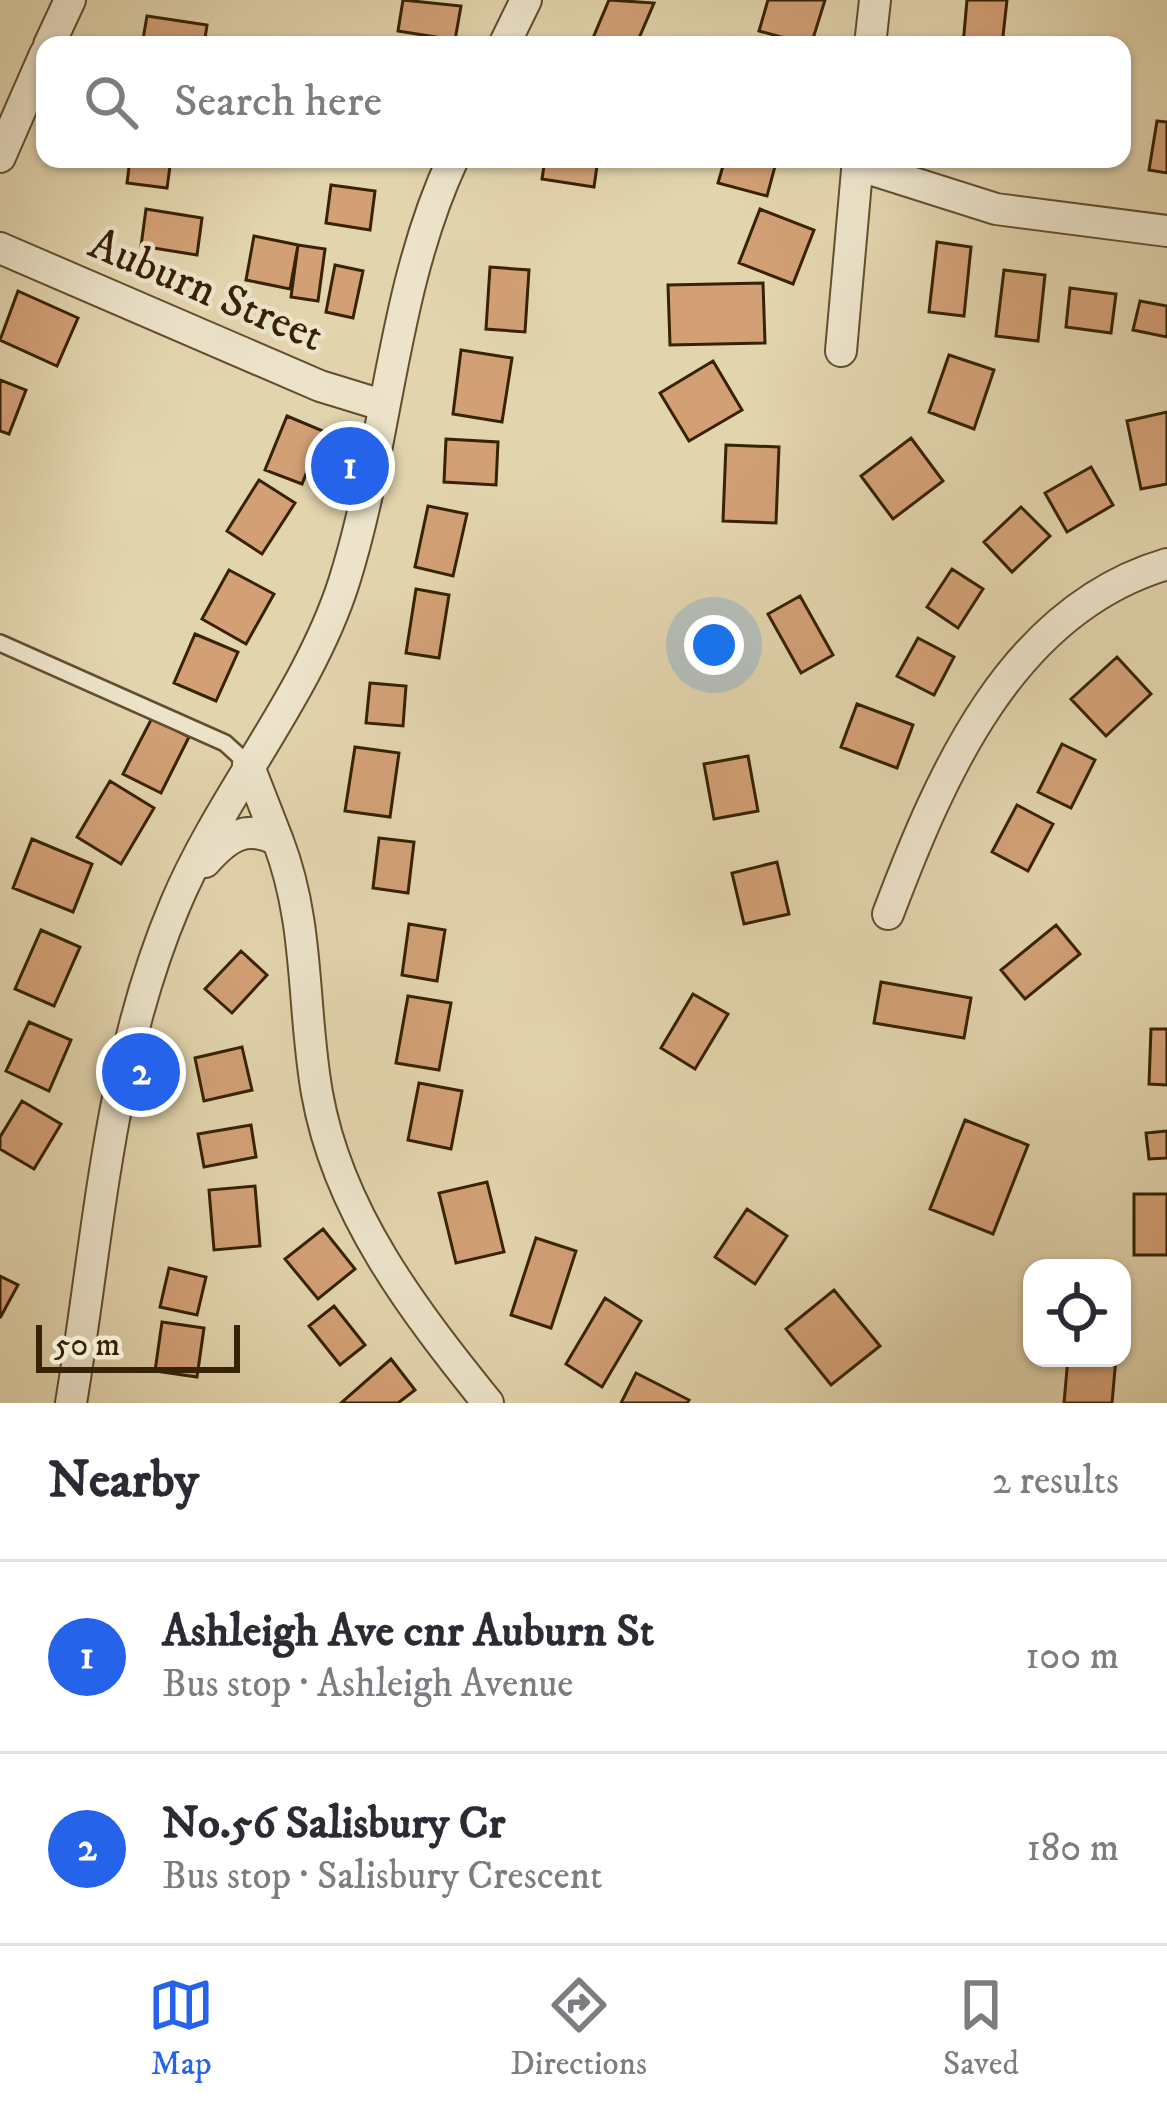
<!DOCTYPE html>
<html lang="en">
<head>
<meta charset="utf-8">
<style>
  :root { --surface:#fff; --page:#f2f2f3; --text:#2b2b33; --muted:#7c7c81; --line:#e1e1e2; --accent:#2563eb }
  body { margin:0; font-family:"IM FELL DW Pica",serif; background:var(--page); color:var(--text) }
  .controls { position:absolute; right:36px; bottom:36px; display:grid; overflow:hidden; border-radius:24px; box-shadow:0 3px 9px #0004 }
  .controls button { width:108px; height:108px; display:grid; place-items:center; padding:0; border:0; border-bottom:3px solid var(--line); background:var(--surface); color:var(--text); font:60px sans-serif }
  .scale { position:absolute; left:36px; bottom:30px; width:204px; box-sizing:border-box; padding-left:12px; border:6px solid #372203; border-top:0; font-size:33px; line-height:42px; white-space:nowrap; color:#372203; -webkit-text-stroke:9px #ece3ca; paint-order:stroke }
  .you { position:absolute; left:714px; top:645px; width:42px; height:42px; margin:-30px; border:9px solid #fff; border-radius:50%; background:#1a73e8; box-shadow:0 0 0 18px #1a73e833 }
  .badge { display:grid; place-items:center; width:78px; height:78px; border-radius:50%; background:var(--accent); color:#fff; font-size:39px; font-weight:700 }
  .pin { position:absolute; translate:-50% -50%; border:6px solid #fff; box-shadow:0 3px 12px #0006 }
  .list { margin:0; padding:0; list-style:none }
  h2 { display:flex; justify-content:space-between; align-items:center; height:156px; margin:0; padding:0 48px; font-size:51px }
  h2 small { font-size:39px; font-weight:400; color:var(--muted) }
  .list li { display:grid; grid-template-columns:78px 1fr auto; gap:36px; align-items:center; box-sizing:border-box; height:192px; padding:0 48px; border-top:3px solid var(--line) }
  .list b { display:block; font-size:45px; white-space:nowrap }
  .list p { margin:0; font-size:39px; white-space:nowrap; color:var(--muted) }
  .list em { font-size:39px; font-style:normal; color:var(--muted) }
  .icon { flex:none; width:66px; height:66px; fill:none; stroke:currentColor; stroke-width:2; stroke-linecap:round; stroke-linejoin:round }
  .map { position:relative; flex:none; width:1167px; height:1403px; overflow:hidden }
  .search { position:absolute; background:var(--surface); box-shadow:0 3px 9px #0004; left:36px; right:36px; top:36px; height:132px; display:flex; align-items:center; gap:30px; box-sizing:border-box; padding:0 42px; border-radius:24px; color:var(--muted); font-size:45px }
  .sheet { height:540px; background:var(--surface) }
  nav { display:flex; justify-content:space-around; align-items:center; box-sizing:border-box; height:168px; border-top:3px solid var(--line); background:var(--surface); font-size:33px; color:var(--muted) }
  nav a { display:grid; justify-items:center; gap:6px }
  nav .on { color:var(--accent) }
  .map>svg:first-child { display:block }
</style>
</head>
<body>
<div class="map">
<svg width="1167" height="1403" viewBox="0 0 1167 1403">
  <rect width="100%" height="100%" fill="#e2d4ad"/>
  <filter id="stains"><feTurbulence type="fractalNoise" baseFrequency=".00167" numOctaves="4"/><feColorMatrix values="0 0 0 0 .2 0 0 0 0 .09 0 0 0 0 .02 0 0 0 .5 -.17"/></filter>
  <radialGradient id="worn" r=".72"><stop offset=".6" stop-color="#630" stop-opacity="0"/><stop offset="1" stop-color="#630" stop-opacity=".3"/></radialGradient>
  <!-- building -->
  <path fill="#d3a076" stroke="#372203" stroke-width="3" d="M403,0L461,6L455,40L398,31Z
    M609,0L654,3L636,45H590Z
    M768,0H825L811,45L759,31Z
    M967,0H1007L1002,45H963Z
    M147,16L207,25L204,45H142Z
    M1157,121L1167,122V173L1149,170Z
    M130,159H171L167,188L127,183Z
    M545,159H598L594,187L542,179Z
    M725,159H777L767,196L718,183Z
    M331,185L375,191L370,230L326,223Z
    M146,209L202,218L197,255L141,246Z
    M760,209L814,230L793,284L739,263Z
    M254,236L298,245L290,289L246,280Z
    M937,242L971,247L964,316L929,312Z
    M298,245L325,249L318,301L291,297Z
    M335,265L363,271L353,318L326,312Z
    M490,267L529,270L525,332L486,329Z
    M1004,270L1045,275L1038,341L996,336Z
    M763,283L765,343L670,345L668,285Z
    M1070,288L1116,294L1111,333L1066,327Z
    M18,291L78,318L57,366L0,340Z
    M1140,301L1167,306V337L1133,330Z
    M461,350L512,358L502,422L453,414Z
    M949,355L994,370L974,429L929,412Z
    M713,361L742,410L689,441L660,393Z
    M0,380L26,390L9,434L0,431Z
    M1167,412V484L1141,489L1127,421Z
    M287,416L323,431L302,484L265,470Z
    M911,438L943,481L893,519L861,476Z
    M446,439L498,442L496,485L444,482Z
    M726,445L779,447L776,523L723,521Z
    M1091,467L1113,505L1067,532L1045,493Z
    M259,480L295,503L262,554L227,531Z
    M428,506L467,514L453,576L415,567Z
    M1021,507L1050,536L1012,572L984,542Z
    M952,569L983,589L958,628L927,607Z
    M229,570L274,594L246,644L202,619Z
    M416,589L449,595L439,658L406,653Z
    M800,596L833,655L801,673L768,614Z
    M195,634L238,652L216,701L174,683Z
    M918,638L954,657L934,695L897,676Z
    M1117,657L1151,694L1106,736L1071,699Z
    M370,683L406,686L403,726L366,723Z
    M857,704L913,725L897,768L841,747Z
    M152,718L189,737L161,793L123,774Z
    M1062,744L1095,760L1071,808L1038,792Z
    M355,747L399,753L390,817L345,811Z
    M748,756L758,811L714,819L704,764Z
    M110,781L154,808L121,864L77,837Z
    M1017,805L1053,824L1028,871L992,852Z
    M379,838L414,842L408,893L373,888Z
    M32,839L92,864L73,912L13,888Z
    M777,862L789,914L744,924L732,873Z
    M409,924L445,930L437,981L402,975Z
    M1056,925L1080,954L1025,999L1001,970Z
    M41,930L80,947L54,1006L15,989Z
    M241,951L267,975L232,1013L205,989Z
    M881,982L971,998L964,1038L874,1023Z
    M693,994L728,1014L695,1069L661,1048Z
    M408,996L451,1003L439,1070L396,1063Z
    M29,1022L71,1040L49,1091L6,1071Z
    M1151,1029H1167V1085L1149,1084Z
    M242,1047L252,1090L204,1101L195,1058Z
    M419,1083L462,1091L451,1149L408,1140Z
    M22,1101L61,1124L34,1169L0,1149V1137Z
    M965,1120L1028,1145L993,1234L930,1209Z
    M251,1125L256,1157L204,1167L198,1134Z
    M1167,1131V1158L1149,1159L1146,1133Z
    M487,1182L504,1252L456,1263L439,1193Z
    M255,1186L260,1246L214,1250L209,1190Z
    M1134,1194H1167V1255H1134Z
    M747,1209L787,1236L755,1284L715,1257Z
    M323,1229L355,1269L318,1299L285,1259Z
    M536,1238L576,1251L551,1328L511,1315Z
    M169,1268L206,1277L197,1315L160,1307Z
    M0,1276L18,1285L0,1318Z
    M834,1290L880,1346L831,1385L786,1329Z
    M605,1298L641,1321L602,1387L566,1364Z
    M334,1306L365,1345L340,1365L309,1326Z
    M162,1322L204,1328L197,1377L155,1371Z
    M1068,1358H1116L1112,1403H1064Z
    M391,1359L415,1390L398,1403H341Z
    M636,1373L689,1400L687,1403H621Z"/>
  <g fill="none" stroke-linecap="round" stroke-linejoin="round">
    <defs>
      <path id="lane" d="M0,643L225,743L248,764"/>
      <path id="street" d="M49,45L70,0
        M504,45L526,0
        M870,45L875,0
        M0,157L45,54
        M857,165L996,209L1167,231
        M0,248L320,386L382,405
        M841,351L858,159
        M248,764L278,841
        M205,862C227,837 247,823 278,841C310,924 302,1008 317,1093C338,1213 414,1311 488,1403
        M888,914C941,774 1011,610 1167,564
        M71,1403C99,1235 108,1063 175,905C221,795 308,695 344,582C388,443 391,292 453,159"/>
    </defs>
    <!-- lane casing -->
    <use href="#lane" stroke="#624e2e" stroke-width="20"/>
    <!-- street casing -->
    <use href="#street" stroke="#624e2e" stroke-width="34"/>
    <!-- lane -->
    <use href="#lane" stroke="#ece3ca" stroke-width="15"/>
    <!-- street -->
    <use href="#street" stroke="#ece3ca" stroke-width="30"/>
  </g>
  <g text-anchor="middle" stroke-width="9" stroke-linejoin="round" paint-order="stroke">
    <!-- street labels -->
    <g font-size="45" fill="#372203" stroke="#ece3ca">
      <text transform="translate(207 288) rotate(23)" y="16">Auburn Street</text>
    </g>
  </g>
  <rect width="100%" height="100%" filter="url(#stains)"/>
  <rect width="100%" height="100%" fill="url(#worn)"/>
</svg>
<div class="controls">
<button><svg class="icon" aria-label="locate" viewBox="0 0 24 24"><circle cx="12" cy="12" r="6"/><path d="M12 2v4M12 18v4M2 12h4M18 12h4"/></svg></button>
</div>
<div class="scale">50 m</div>
<div class="you"></div>
<div class="pin badge" style="left:350px;top:466px">1</div>
<div class="pin badge" style="left:141px;top:1072px">2</div>
<div class="search"><svg class="icon" aria-label="search" viewBox="0 0 24 24"><circle cx="10" cy="10" r="6"/><path d="M15 15l6 6"/></svg>Search here</div>
</div>
<section class="sheet">
<h2>Nearby<small>2 results</small></h2>
<ul class="list">
<li><span class="badge">1</span><div><b>Ashleigh Ave cnr Auburn St</b><p>Bus stop · Ashleigh Avenue</p></div><em>100 m</em></li>
<li><span class="badge">2</span><div><b>No.56 Salisbury Cr</b><p>Bus stop · Salisbury Crescent</p></div><em>180 m</em></li>
</ul>
</section>
<nav>
<a class="on"><svg class="icon" aria-label="map" viewBox="0 0 24 24"><path d="M3 6l6-2 6 2 6-2v14l-6 2-6-2-6 2zM9 4v14M15 6v14"/></svg>Map</a>
<a><svg class="icon" aria-label="directions" viewBox="0 0 24 24"><path d="M12 3l9 9-9 9-9-9zM9 14v-3h6M13 9l2 2-2 2"/></svg>Directions</a>
<a><svg class="icon" aria-label="saved" viewBox="0 0 24 24"><path d="M7 4h10v16l-5-4-5 4z"/></svg>Saved</a>
</nav>
</body>
</html>
